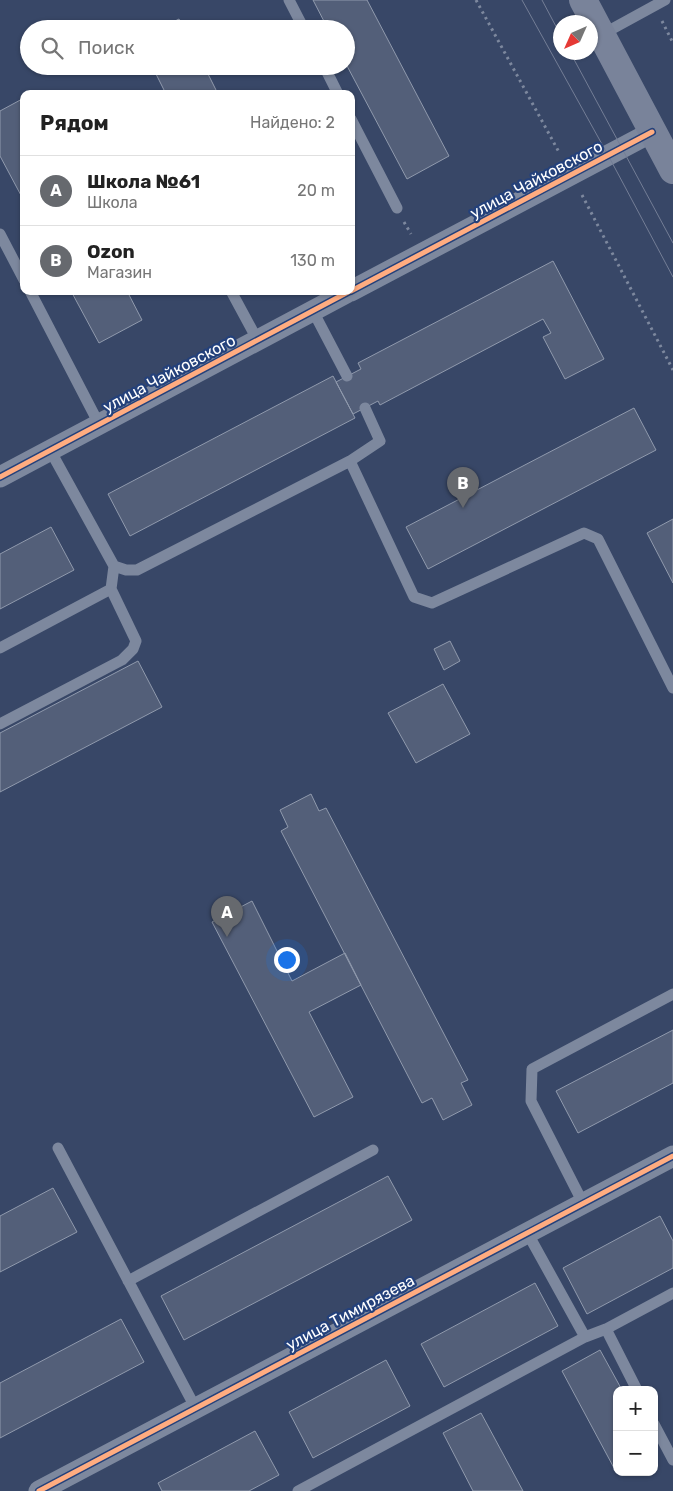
<!DOCTYPE html>
<html lang="ru">
<head>
<meta charset="utf-8">
<style>
  :root { --surface:#fff; --page:#f2f2f2; --text:#222; --muted:#767676; --line:#e0e0e0; --accent:#66696e }
  body { margin:0; font-family:Rubik,sans-serif; background:var(--page); color:var(--text) }
  .controls { position:absolute; right:15px; bottom:15px; display:grid; overflow:hidden; border-radius:10px; box-shadow:0 1px 4px #0004 }
  .controls button { width:45px; height:45px; display:grid; place-items:center; padding:0; border:0; border-bottom:1px solid var(--line); background:var(--surface); color:var(--text); font:25px sans-serif }
  .compass { position:absolute; left:553px; top:15px; width:45px; height:45px; border-radius:50%; background:var(--surface); box-shadow:0 1px 4px #0004; rotate:225deg }
  .you { position:absolute; left:286px; top:959px; width:18px; height:18px; margin:-12px; border:4px solid #fff; border-radius:50%; background:#1a73e8; box-shadow:0 0 0 8px #1a73e833 }
  .badge { display:grid; place-items:center; width:32px; height:32px; border-radius:50%; background:var(--accent); color:#fff; font-size:16px; font-weight:700 }
  .pin { position:absolute; translate:-50% -41px; filter:drop-shadow(0 1px 2px #0008) }
  .pin::after { content:''; position:absolute; top:26px; width:18px; height:15px; background:inherit; clip-path:polygon(0 0,100% 0,50% 100%) }
  .list { margin:0; padding:0; list-style:none }
  h2 { display:flex; justify-content:space-between; align-items:center; height:65px; margin:0; padding:0 20px; font-size:21px }
  h2 small { font-size:16px; font-weight:400; color:var(--muted) }
  .list li { display:grid; grid-template-columns:32px 1fr auto; gap:15px; align-items:center; box-sizing:border-box; height:70px; padding:0 20px; border-top:1px solid var(--line) }
  .list b { display:block; font-size:19px; white-space:nowrap }
  .list p { margin:0; font-size:16px; white-space:nowrap; color:var(--muted) }
  .list em { font-size:16px; font-style:normal; color:var(--muted) }
  .icon { flex:none; width:28px; height:28px; fill:none; stroke:currentColor; stroke-width:2; stroke-linecap:round; stroke-linejoin:round }
  .map { position:relative; flex:none; width:673px; height:1491px; overflow:hidden }
  .search { position:absolute; background:var(--surface); box-shadow:0 1px 4px #0004; left:20px; top:20px; width:335px; height:55px; display:flex; align-items:center; gap:12px; box-sizing:border-box; padding:0 18px; border-radius:28px; color:var(--muted); font-size:19px }
  .panel { position:absolute; background:var(--surface); box-shadow:0 1px 4px #0004; left:20px; top:90px; width:335px; height:205px; border-radius:10px }
  .map>svg:first-child { display:block }
</style>
</head>
<body>
<div class="map">
<svg width="673" height="1491" viewBox="0 0 673 1491">
  <rect width="100%" height="100%" fill="#384767"/>
  <!-- building -->
  <path fill="#535f79" stroke="#909aad" d="M313,0H367L449,156L407,179L346,64V29H328Z
    M179,19L184,29H159Z
    M152,66H204L218,94H166Z
    M24,98V201L0,156V111Z
    M553,261L604,359L565,379L543,337L551,333L543,319L380,405L378,401L353,414L336,382L361,369L358,363Z
    M71,291H127L142,320L99,343Z
    M333,376L355,418L130,536L108,494Z
    M634,408L656,450L428,569L406,527Z
    M673,519V583L647,533Z
    M51,527L74,570L0,609V554Z
    M450,641L460,661L444,670L434,649Z
    M138,661L162,707L0,792V733Z
    M443,684L470,734L416,763L388,713Z
    M311,794L319,811L326,808L468,1080L461,1083L472,1105L443,1120L432,1098L422,1103L281,831L288,827L280,810Z
    M252,901L292,981L345,953L361,985L309,1012L353,1097L314,1117L212,922Z
    M673,1030V1083L578,1133L556,1091Z
    M388,1176L412,1220L184,1340L161,1296Z
    M53,1188L77,1232L0,1272V1216Z
    M660,1216L673,1241V1268L587,1314L563,1268Z
    M535,1283L558,1326L444,1387L421,1344Z
    M121,1319L144,1362L0,1438V1383Z
    M600,1350L622,1390H617V1467L614,1468L562,1371Z
    M386,1360L410,1406L313,1458L289,1412Z
    M481,1413L523,1491H473L443,1433Z
    M255,1431L279,1475L249,1491H162L158,1483Z"/>
  <g fill="none" stroke-linecap="round" stroke-linejoin="round">
    <!-- path -->
    <path stroke="#7d889e" stroke-width="3" stroke-dasharray="2.5 4" stroke-linecap="butt" d="M476,0L560,154
      M662,21L673,43
      M582,195L673,370
      M404,222L411,234"/>
    <!-- lane -->
    <path stroke="#7d889e" stroke-width="11" d="M289,0L304,29
      M601,35L665,0
      M324,66L338,94
      M351,119L397,208
      M0,234L24,280
      M30,291L99,424
      M231,291L258,341
      M313,311L347,376
      M50,450L114,566L126,570H137L350,461L414,597L432,603L584,533L598,539L673,688
      M350,461L380,441L365,408
      M0,648L111,589L114,566
      M0,724L122,660L133,649L136,641L111,589
      M58,1148L195,1407
      M583,1203L531,1101L532,1069L673,994
      M528,1234L585,1337
      M128,1281L373,1150
      M606,1329L637,1390
      M654,1424L673,1460
      M298,1491L585,1337L606,1329L673,1293"/>
    <!-- street -->
    <path stroke="#7d889e" stroke-width="21" d="M351,291L652,132
      M0,477L350,291
      M39,1491L673,1156"/>
    <!-- secondary -->
    <path stroke="#79839a" stroke-width="28" d="M583,0L673,170"/>
    <!-- tram -->
    <path stroke="#747e96" stroke-width="1" d="M522,0L608,155L673,277
      M542,0L560,34
      M570,52L673,243"/>
    <defs>
      <path id="cycleway" d="M351,291L652,132
        M0,477L350,291
        M39,1491L673,1156"/>
    </defs>
    <!-- cycleway casing -->
    <use href="#cycleway" stroke="#24417b" stroke-width="8"/>
    <!-- cycleway -->
    <use href="#cycleway" stroke="#ffac80" stroke-width="5"/>
  </g>
  <g text-anchor="middle" stroke-width="4.5" stroke-linejoin="round" paint-order="stroke">
    <!-- street labels -->
    <g font-size="16" fill="#fff" stroke="#24417b">
      <text transform="translate(536 179) rotate(-28)" y="6">улица Чайковского</text>
      <text transform="translate(169 373) rotate(-28)" y="6">улица Чайковского</text>
      <text transform="translate(350 1312) rotate(-28)" y="6">улица Тимирязева</text>
    </g>
  </g>
</svg>
<div class="controls">
<button>+</button>
<button>−</button>
</div>
<svg class="compass" viewBox="-18 -18 36 36"><path d="M0-13l5 13h-10z" fill="#e53935"/><path d="M0 13l5-13h-10z" fill="#767676"/></svg>
<div class="you"></div>
<div class="pin badge" style="left:227px;top:937px">A</div>
<div class="pin badge" style="left:463px;top:508px">B</div>
<div class="search"><svg class="icon" aria-label="search" viewBox="0 0 24 24"><circle cx="10" cy="10" r="6"/><path d="M15 15l6 6"/></svg>Поиск</div>
<section class="panel">
<h2>Рядом<small>Найдено: 2</small></h2>
<ul class="list">
<li><span class="badge">A</span><div><b>Школа №61</b><p>Школа</p></div><em>20 m</em></li>
<li><span class="badge">B</span><div><b>Ozon</b><p>Магазин</p></div><em>130 m</em></li>
</ul>
</section>
</div>
</body>
</html>
